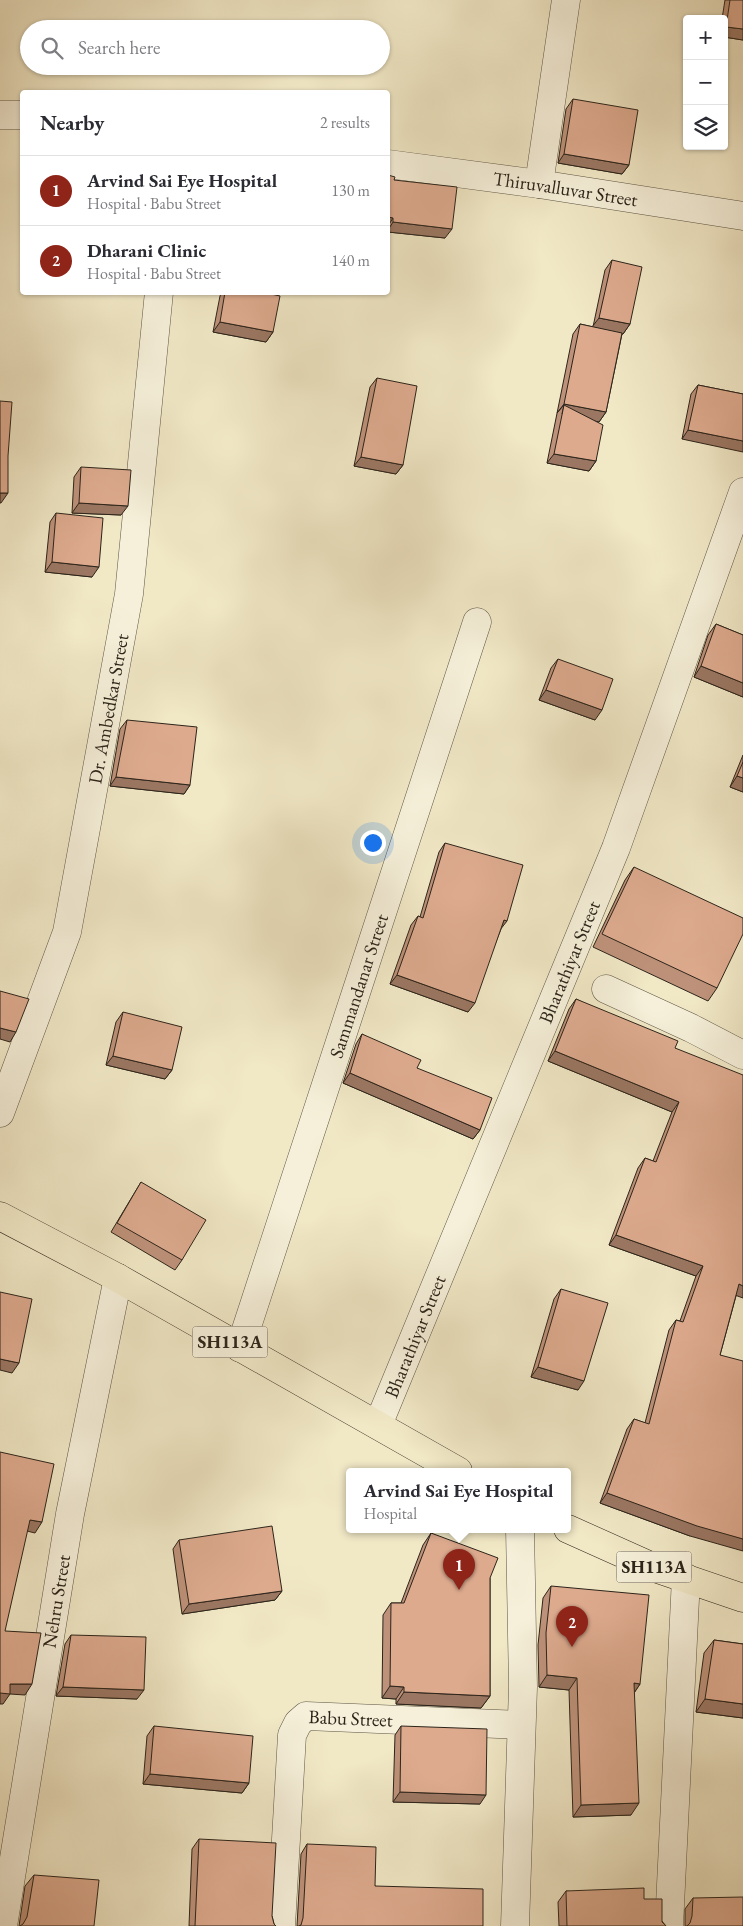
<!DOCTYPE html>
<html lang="en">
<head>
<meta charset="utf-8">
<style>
  :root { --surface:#fff; --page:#f2f2f3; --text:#2b2b33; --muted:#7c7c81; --line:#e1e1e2; --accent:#8f2418 }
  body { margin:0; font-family:"EB Garamond",serif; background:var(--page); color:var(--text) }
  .controls { position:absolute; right:15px; top:15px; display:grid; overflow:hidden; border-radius:5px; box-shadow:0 1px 4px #0004 }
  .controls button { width:45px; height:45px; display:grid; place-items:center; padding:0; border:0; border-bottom:1px solid var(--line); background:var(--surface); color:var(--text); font:25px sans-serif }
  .you { position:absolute; left:372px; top:842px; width:18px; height:18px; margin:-12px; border:4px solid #fff; border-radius:50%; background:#1a73e8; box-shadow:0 0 0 8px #1a73e833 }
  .badge { display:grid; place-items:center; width:32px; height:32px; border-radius:50%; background:var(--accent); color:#fff; font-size:16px; font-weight:700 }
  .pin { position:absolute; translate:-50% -41px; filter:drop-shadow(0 1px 2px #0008) }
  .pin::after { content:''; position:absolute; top:26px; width:18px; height:15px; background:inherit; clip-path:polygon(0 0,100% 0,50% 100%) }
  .popup { position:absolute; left:346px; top:1468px; width:225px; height:65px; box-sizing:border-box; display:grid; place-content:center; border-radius:5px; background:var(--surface); filter:drop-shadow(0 1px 4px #0005); font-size:16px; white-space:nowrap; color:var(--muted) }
  .popup b { font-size:19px; color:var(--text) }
  .popup::after { content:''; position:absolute; left:50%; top:100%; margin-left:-10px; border:10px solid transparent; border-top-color:var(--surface) }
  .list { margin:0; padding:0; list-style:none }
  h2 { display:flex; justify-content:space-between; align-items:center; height:65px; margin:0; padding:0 20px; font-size:21px }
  h2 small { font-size:16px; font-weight:400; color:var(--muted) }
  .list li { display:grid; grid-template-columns:32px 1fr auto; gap:15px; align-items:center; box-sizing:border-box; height:70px; padding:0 20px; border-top:1px solid var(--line) }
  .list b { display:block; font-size:19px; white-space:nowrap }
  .list p { margin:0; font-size:16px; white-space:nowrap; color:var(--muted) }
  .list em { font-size:16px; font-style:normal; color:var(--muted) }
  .icon { flex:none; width:28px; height:28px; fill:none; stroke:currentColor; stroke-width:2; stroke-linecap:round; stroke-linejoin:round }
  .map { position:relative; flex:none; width:743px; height:1926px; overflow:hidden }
  .search { position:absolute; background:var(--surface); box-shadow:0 1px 4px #0004; left:20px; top:20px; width:370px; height:55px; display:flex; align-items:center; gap:12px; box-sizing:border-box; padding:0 18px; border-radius:28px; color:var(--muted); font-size:19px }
  .panel { position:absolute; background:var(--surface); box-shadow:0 1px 4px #0004; left:20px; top:90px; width:370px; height:205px; border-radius:5px }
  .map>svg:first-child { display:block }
</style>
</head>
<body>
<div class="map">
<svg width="743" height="1926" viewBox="0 0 743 1926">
  <rect width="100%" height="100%" fill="#f1e8c6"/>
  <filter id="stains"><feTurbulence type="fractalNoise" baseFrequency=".004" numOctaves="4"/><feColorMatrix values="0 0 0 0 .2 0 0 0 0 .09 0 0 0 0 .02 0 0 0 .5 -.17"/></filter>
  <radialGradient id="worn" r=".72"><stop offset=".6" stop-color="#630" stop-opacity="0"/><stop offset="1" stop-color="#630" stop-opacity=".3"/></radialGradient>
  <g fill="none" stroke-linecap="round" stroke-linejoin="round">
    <defs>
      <g id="minor">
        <path d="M0,115H22"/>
        <path id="s1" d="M388,164L539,184L743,216"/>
        <path d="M539,184L566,0"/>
        <path d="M606,989L691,1028L743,1055"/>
        <path id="s2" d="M0,1113L67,932L129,594L159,292"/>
        <path id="s3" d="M240,1348L477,622"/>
        <path id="s4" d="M378,1425L616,848L743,492"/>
        <path id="s5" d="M3,1926L70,1514L118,1278"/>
        <path id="s6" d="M281,1926L292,1735L298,1723L306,1716L521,1725"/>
        <path d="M515,1926L523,1687L520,1529"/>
        <path d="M669,1926L686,1578"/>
      </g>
      <path id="major" d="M0,1216L118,1278L458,1471
        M568,1529L655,1568L743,1598"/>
    </defs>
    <!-- minor casing -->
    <use href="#minor" stroke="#5d5545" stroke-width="29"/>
    <!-- major casing -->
    <use href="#major" stroke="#2c241a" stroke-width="29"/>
    <!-- minor -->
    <use href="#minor" stroke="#f6f0da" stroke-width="28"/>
    <!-- major -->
    <use href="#major" stroke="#f1e8c6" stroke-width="28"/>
  </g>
  <!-- wall -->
  <path fill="#be927a" stroke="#2c241a" d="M725,0H743V40L724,37V19H722Z
    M573,99L629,165L622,174L558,163L566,109Z
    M388,175L394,180L445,238L388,232Z
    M612,260L630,324L623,334H622L606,412L599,422L596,421V461L589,471L547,463L573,334L580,324L593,327L605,270Z
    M222,292H262L273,332L266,342L213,332L220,296Z
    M377,378L403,465L396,474L354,466L370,387Z
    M698,385L743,394L682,439L691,394Z
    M81,467L121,515L72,513L74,477Z
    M56,513L92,577L45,572L50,522Z
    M716,624L743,635V697L694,677L708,635Z
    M558,659L595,720L539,700L551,668Z
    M127,720L190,785L184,794L110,786L120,729Z
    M743,755V792L730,787Z
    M445,843L501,929L468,1012L390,984L411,925L418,916L420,917L439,852Z
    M634,867L717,988L708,1001L593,947L625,880Z
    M576,999L675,1048L736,1296L720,1355L690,1536L600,1503L627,1429L634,1419L645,1423L669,1330L676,1320L680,1321L696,1276L609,1245L638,1168L645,1158L653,1161L672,1112L548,1061L569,1009Z
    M123,1012L172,1070L165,1079L106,1065L116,1022Z
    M362,1034L417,1068L480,1130L473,1139L343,1083L356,1044Z
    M141,1182L182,1260L175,1270L111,1232Z
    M561,1289L578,1390L531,1377L554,1299Z
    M431,1533L490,1578V1696L481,1708L396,1704V1699L382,1698L383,1615L391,1603H401L423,1545Z
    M179,1540L282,1591L275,1600L182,1614L173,1549Z
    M551,1586L640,1684L634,1693L631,1815L573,1817L569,1690L539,1687L538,1645L543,1598Z
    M71,1635L137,1699L56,1696L65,1644Z
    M714,1640L743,1644V1718L696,1712L704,1653Z
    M154,1726L249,1783L242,1793L143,1784L147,1736Z
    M401,1726L480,1804L393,1802L395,1735Z
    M199,1839L272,1916L274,1924L276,1926H189L192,1849Z
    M307,1844L375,1886L483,1926H297L301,1854Z
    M34,1875L94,1926H19L25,1886Z
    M566,1891L644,1899L666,1926H559L558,1902Z
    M693,1898L743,1926H685V1909Z"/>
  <!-- shaded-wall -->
  <path fill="#9b7763" stroke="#2c241a" d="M726,27L743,29V40L724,37V29Z
    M564,154L629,165L622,174L558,163Z
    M388,217L393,218L388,226Z
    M393,222L452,229L445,238L388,232V230Z
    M599,318L630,324L623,334L592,327Z
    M220,322L273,332L266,342L213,332Z
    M564,404L606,412L599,422L562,414L564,405L557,413Z
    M688,430L743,441V452L682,439Z
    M554,454L596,461L589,471L547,463Z
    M361,457L403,465L396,474L354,466Z
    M0,493H8L1,503H0Z
    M79,503L128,506L121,515L72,513Z
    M52,562L99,567L92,577L45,572Z
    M701,666L743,683V697L694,677Z
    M546,690L602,710L595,720L539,700Z
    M737,776L743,778V792L730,787Z
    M116,777L190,785L184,794L110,786Z
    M504,920L507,921L500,930Z
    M397,975L475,1003L468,1012L390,984Z
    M0,1028L16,1032L10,1042L0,1039Z
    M555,1051L679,1102L672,1112L548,1061Z
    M113,1056L172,1070L165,1079L106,1065Z
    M350,1073L480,1130L473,1139L343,1083Z
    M616,1235L703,1266L696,1276L609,1245Z
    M739,1284L743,1286V1298L732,1294Z
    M0,1359L19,1363L12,1373L0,1370Z
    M538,1367L584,1381L578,1390L531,1377Z
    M607,1493L743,1539V1551L690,1536L600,1503Z
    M30,1520L42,1522L35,1533L23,1530Z
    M282,1591L275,1600L182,1614L189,1604Z
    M547,1675L577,1678L569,1690L539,1687Z
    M634,1683L640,1684L632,1696Z
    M10,1684H32L25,1695L10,1694L3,1704H0V1693Z
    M390,1686L404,1687L396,1699L382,1698Z
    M63,1687L144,1690L137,1699L56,1696Z
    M404,1692L490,1696L481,1708L396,1704Z
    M705,1699L743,1704V1718L696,1712Z
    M150,1774L249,1783L242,1793L143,1784Z
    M400,1792L486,1795L480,1804L393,1802Z
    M639,1803L631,1815L573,1817L581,1805Z"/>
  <!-- building -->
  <path fill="#ddaa8e" stroke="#2c241a" d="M730,0H743V29L726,27Z
    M573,99L638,110L629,165L564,154Z
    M388,175L395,177L394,180L457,187L452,229L393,222V218L388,217Z
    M612,260L642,267L630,324L599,318Z
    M225,292H262L280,296L273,332L220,322Z
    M580,324L622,333L606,412L564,404Z
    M377,378L417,386L403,465L361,457Z
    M698,385L743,394V441L688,430Z
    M0,401L12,402L8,456V493H0Z
    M564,405L603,425L596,461L554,454Z
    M81,467L131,470L128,506L79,503Z
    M56,513L103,518L99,567L52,562Z
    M716,624L743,635V683L701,666Z
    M558,659L613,679L602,710L546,690Z
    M127,720L197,727L190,785L116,777Z
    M743,762V778L737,776Z
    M445,843L523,865L507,921L504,920L475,1003L397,975L418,916L423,918Z
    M634,867L743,918V934L717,988L602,934Z
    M0,991L29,999L16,1032L0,1028Z
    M576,999L678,1041L675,1048L743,1075V1286L739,1284L720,1355L743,1361V1539L697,1526L607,1493L634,1419L649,1424L676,1320L683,1322L703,1266L616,1235L645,1158L656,1162L679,1102L555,1051Z
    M123,1012L182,1027L172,1070L113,1056Z
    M362,1034L421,1060L417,1068L492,1098L480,1130L350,1073Z
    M141,1182L206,1220L182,1260L117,1223Z
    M561,1289L608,1303L584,1381L538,1367Z
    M0,1292L32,1299L19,1363L0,1359Z
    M0,1452L54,1464L42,1522L30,1520L5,1631L41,1633L32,1684H10V1694L0,1693Z
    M272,1526L282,1591L189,1604L179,1540Z
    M431,1533L498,1558L490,1578V1696L404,1692V1687L390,1686L391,1603H404Z
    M551,1586L649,1595L640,1684L634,1683L639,1803L581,1805L577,1678L547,1675L546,1633Z
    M71,1635L146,1637L144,1690L63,1687Z
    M714,1640L743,1644V1704L705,1699Z
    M154,1726L253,1736L249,1783L150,1774Z
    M401,1726L487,1729L486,1795L400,1792Z
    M199,1839L276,1843L272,1916L274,1924L276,1926H195Z
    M307,1844L376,1847L375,1886L483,1889V1926H299L301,1925L303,1918Z
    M34,1875L99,1880L94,1926H20L23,1924L27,1917Z
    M644,1888V1899H662V1922L666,1926H567L566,1891Z
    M743,1897V1926H687L690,1923L692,1916L693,1898Z"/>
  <g text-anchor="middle" stroke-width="4.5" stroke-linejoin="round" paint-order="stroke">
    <!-- shield labels -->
    <g fill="#f6f0da" stroke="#696154" stroke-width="1">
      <rect x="192.5" y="1326.5" width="75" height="31" rx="4"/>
      <rect x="616.5" y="1551.5" width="75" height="31" rx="4"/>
    </g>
    <g font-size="18" font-weight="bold" fill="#2c241a">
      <text x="230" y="1348">SH113A</text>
      <text x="654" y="1573">SH113A</text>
    </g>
    <!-- street labels -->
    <g font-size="19" fill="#2c241a" stroke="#f6f0da">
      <text dy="7" stroke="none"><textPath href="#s1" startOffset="179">Thiruvalluvar Street</textPath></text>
      <text dy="7" stroke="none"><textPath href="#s2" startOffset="420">Dr. Ambedkar Street</textPath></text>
      <text dy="7" stroke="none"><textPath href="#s4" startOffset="501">Bharathiyar Street</textPath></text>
      <text dy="7" stroke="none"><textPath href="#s3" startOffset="381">Sammandanar Street</textPath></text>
      <text dy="7" stroke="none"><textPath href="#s4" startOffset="96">Bharathiyar Street</textPath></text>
      <text dy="7" stroke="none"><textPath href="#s5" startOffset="329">Nehru Street</textPath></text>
      <text dy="7" stroke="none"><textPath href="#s6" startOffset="260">Babu Street</textPath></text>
    </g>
  </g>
  <rect width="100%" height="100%" filter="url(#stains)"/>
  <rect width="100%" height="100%" fill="url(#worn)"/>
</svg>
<div class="controls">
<button>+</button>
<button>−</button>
<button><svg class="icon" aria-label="layers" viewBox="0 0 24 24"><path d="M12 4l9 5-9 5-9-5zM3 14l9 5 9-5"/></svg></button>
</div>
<div class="you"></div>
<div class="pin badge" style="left:459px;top:1590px">1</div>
<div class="popup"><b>Arvind Sai Eye Hospital</b>Hospital</div>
<div class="pin badge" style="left:572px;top:1647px">2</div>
<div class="search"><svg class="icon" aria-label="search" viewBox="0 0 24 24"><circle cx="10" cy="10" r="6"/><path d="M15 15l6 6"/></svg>Search here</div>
<section class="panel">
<h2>Nearby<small>2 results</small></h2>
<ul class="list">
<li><span class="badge">1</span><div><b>Arvind Sai Eye Hospital</b><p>Hospital · Babu Street</p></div><em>130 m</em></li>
<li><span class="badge">2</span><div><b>Dharani Clinic</b><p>Hospital · Babu Street</p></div><em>140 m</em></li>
</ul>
</section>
</div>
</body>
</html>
